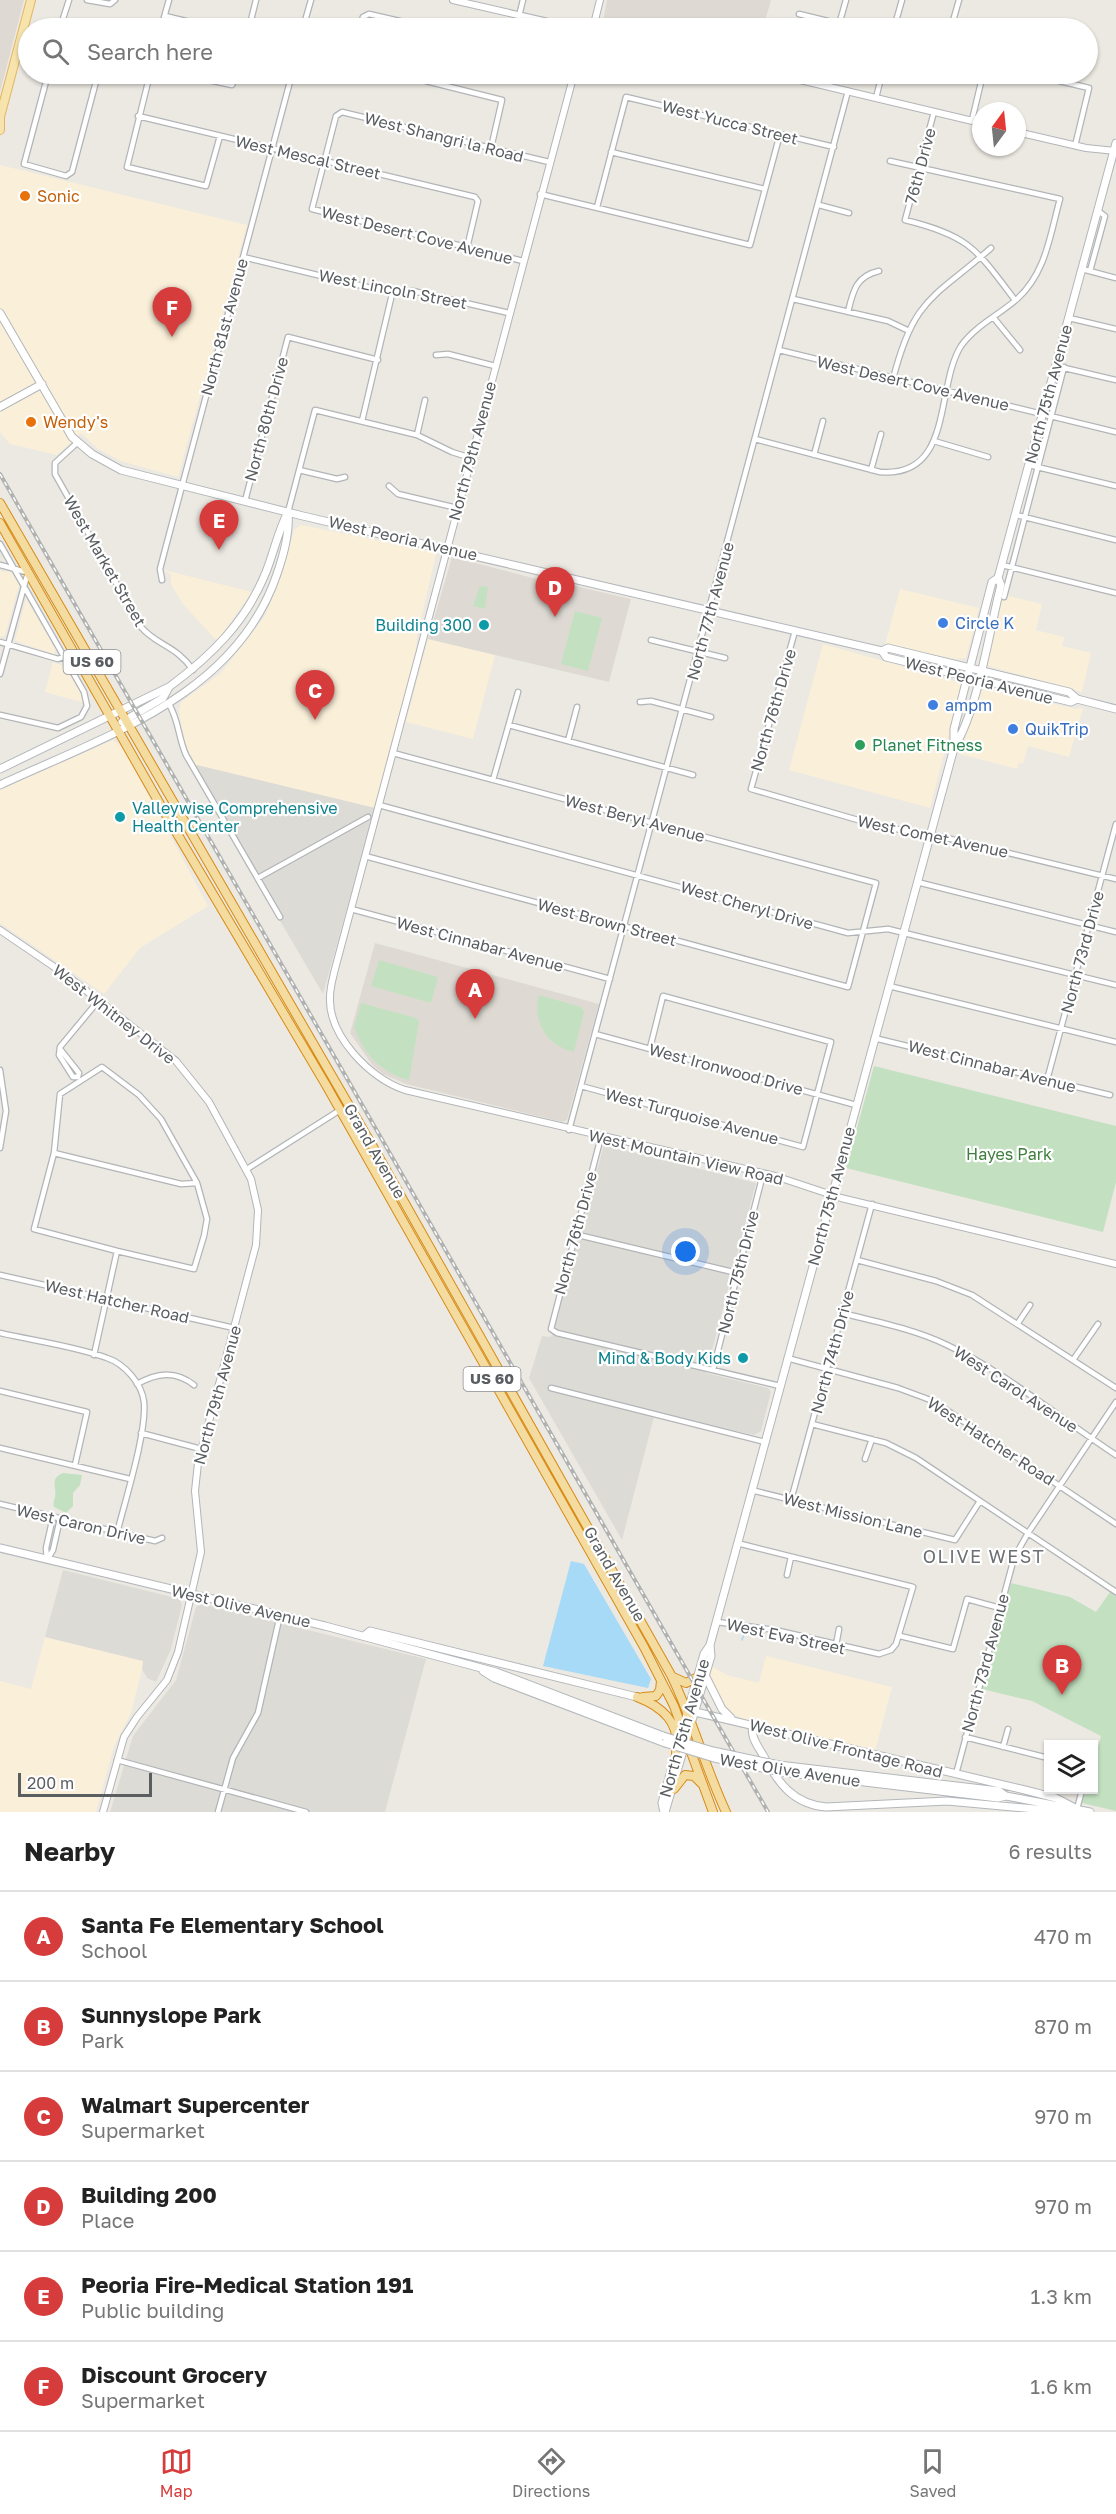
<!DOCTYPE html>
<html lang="en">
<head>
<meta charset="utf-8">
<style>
  :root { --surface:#fff; --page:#f6f6f6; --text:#222; --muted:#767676; --line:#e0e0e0; --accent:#d73c3d }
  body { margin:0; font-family:"Golos Text",sans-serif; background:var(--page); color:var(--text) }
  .controls { position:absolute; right:18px; bottom:18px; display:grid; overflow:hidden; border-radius:0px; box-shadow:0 2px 4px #0004 }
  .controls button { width:54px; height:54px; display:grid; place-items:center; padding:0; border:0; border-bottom:2px solid var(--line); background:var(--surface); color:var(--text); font:30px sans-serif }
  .compass { position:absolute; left:972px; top:102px; width:54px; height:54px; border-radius:50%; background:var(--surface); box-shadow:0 2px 4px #0004; rotate:15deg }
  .scale { position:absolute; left:18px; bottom:15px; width:134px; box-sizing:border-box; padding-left:6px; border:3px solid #5a5e61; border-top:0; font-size:16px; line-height:21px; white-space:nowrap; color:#5a5e61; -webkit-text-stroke:4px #fff; paint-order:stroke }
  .you { position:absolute; left:686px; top:1252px; width:21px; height:21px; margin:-15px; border:4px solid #fff; border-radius:50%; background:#1a73e8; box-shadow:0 0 0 9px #1a73e833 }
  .badge { display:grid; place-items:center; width:39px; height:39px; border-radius:50%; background:var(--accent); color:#fff; font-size:20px; font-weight:700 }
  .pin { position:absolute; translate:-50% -50px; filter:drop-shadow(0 2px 3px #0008) }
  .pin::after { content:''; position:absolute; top:32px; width:21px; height:18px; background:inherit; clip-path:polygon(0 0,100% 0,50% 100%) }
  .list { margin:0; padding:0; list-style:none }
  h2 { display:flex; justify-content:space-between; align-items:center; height:78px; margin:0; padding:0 24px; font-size:26px }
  h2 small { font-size:20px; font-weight:400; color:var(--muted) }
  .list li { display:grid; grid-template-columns:39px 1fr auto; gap:18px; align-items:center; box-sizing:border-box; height:90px; padding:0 24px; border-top:2px solid var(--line) }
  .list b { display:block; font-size:22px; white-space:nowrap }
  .list p { margin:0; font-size:20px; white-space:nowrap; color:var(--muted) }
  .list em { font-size:20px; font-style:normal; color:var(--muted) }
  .icon { flex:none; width:33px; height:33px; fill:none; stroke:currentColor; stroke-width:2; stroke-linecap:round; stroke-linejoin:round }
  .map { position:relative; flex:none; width:1116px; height:1812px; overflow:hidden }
  .search { position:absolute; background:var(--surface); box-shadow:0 2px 4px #0004; left:18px; right:18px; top:18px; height:66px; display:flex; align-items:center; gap:15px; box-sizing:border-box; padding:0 21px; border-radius:33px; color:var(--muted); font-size:22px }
  .sheet { height:618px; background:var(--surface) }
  nav { display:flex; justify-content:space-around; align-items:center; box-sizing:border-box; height:84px; border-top:2px solid var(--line); background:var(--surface); font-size:16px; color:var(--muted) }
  nav a { display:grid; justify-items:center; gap:3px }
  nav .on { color:var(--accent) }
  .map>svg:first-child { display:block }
</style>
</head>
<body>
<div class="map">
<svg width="1116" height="1812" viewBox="0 0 1116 1812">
  <rect width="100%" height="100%" fill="#ece9e2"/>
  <!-- commercial -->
  <path fill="#faefd9" d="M0,165L247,225L178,477L121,461L98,449L81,433L57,455L10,444L0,432Z
    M301,525L432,551L436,554L417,637L416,654L375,808L196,766L184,742L179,710L181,702L221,673L265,616L282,574L294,530Z
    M164,570L252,592L217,641L183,604L171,584V575Z
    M0,571L11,572L19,585L5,635L0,638Z
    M900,589L979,608L966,658L956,659L885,645Z
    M1001,594L1042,604L1036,630L1064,637L1062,646L1091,653L1082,692L988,666L986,661Z
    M26,599L56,649L54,654L15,641Z
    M428,639L495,655L473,739L406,722Z
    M823,644L961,683V689L930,808L789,770Z
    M53,662L68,668L84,695L85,703L45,692Z
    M985,687L1076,709L1083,708L1069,757L1028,746L1023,764L1019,763L1017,769L960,754L980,692Z
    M113,740L123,748L208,906L140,948L104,994L0,923V790Z
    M45,1637L144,1661L131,1713L114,1746L96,1812H0V1681L31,1689Z
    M766,1656L892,1687L875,1751L750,1721L727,1712L709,1684L711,1666L727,1675L759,1683Z"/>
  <!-- industrial -->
  <path fill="#dddbd6" d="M197,765L375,808L323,994L191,769Z
    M604,1145L756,1183L706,1373L768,1388L771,1392L761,1431L754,1435L655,1413L622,1540L529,1378L542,1336L551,1337Z
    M63,1570L180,1599L182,1605L171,1649L156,1682L147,1678L142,1669L143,1661L45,1637Z
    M202,1604L426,1659L385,1812H110L133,1736L176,1680L196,1607Z"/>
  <!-- education -->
  <path fill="#dedad3" d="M0,0H24L0,92Z
    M607,0H771L763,28H617L605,26L603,22Z
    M452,557L556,584L571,585L631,599L609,682L428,639Z
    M375,943L599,1004L567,1120L562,1122L406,1084L383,1074L373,1066L350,1033Z"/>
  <!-- green -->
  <path fill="#c3e1c0" d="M480,586L488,587L485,609L473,606Z
    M575,611L602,618L588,671L561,664Z
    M379,960L438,977L431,1003L371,986Z
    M467,975L496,983L491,999L463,991Z
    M539,995L581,1007L584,1012L574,1052C547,1046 532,1022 539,995Z
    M361,1003L416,1018L419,1022L409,1080C382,1074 363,1053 354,1027Z
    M874,1066L1116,1126V1182L1103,1232L846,1168Z
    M63,1473L82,1475L80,1485L73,1493V1506L66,1513L54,1507C53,1504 54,1500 55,1497C57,1486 49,1479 63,1473Z
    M1011,1583L1070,1597L1096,1612L1110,1592L1116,1596V1811L1082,1803L1086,1790H1094V1763L1101,1736L1032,1701L982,1689Z"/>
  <!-- water -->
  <path fill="#a7daf6" d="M571,1561L584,1564L651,1679L648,1688L543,1666Z"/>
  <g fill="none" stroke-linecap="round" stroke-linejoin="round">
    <!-- stream -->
    <path stroke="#a7daf6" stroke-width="1.5" d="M742,1640L745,1632
      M885,1769L886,1764"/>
    <defs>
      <path id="minor" d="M87,0L110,4L115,0
        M799,14L840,24
        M165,16L215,28
        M519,16L523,0
        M60,28L69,0
        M161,28L169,0
        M249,28L256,0
        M303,28L311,0
        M359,28L363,17L369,14L430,28
        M838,28L846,0
        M894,28L902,0
        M951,28L959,0
        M48,74L24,164L66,176L72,172L98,74
        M150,74L127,167L206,186L220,136
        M180,74L232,85L237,74
        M398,74L502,100L491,148
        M1030,74L1089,88L1075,146
        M823,85L826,74
        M876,98L882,74
        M934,112L905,220C970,236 976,249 1015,300
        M138,116L475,197L478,201L467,248
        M972,120L983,74
        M611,152L765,189
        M540,194L750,245L780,134
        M819,205L849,213
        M597,207L626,97L834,147
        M243,257L375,289L413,291L509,313
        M523,261L312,209L336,116L342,112L549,162
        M1082,269L1116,278
        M1090,271L1105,216L1098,211
        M793,299L888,321L907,330
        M848,312C853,291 856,276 879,271
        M993,317L1020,350
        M1069,318L1116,329
        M779,350L1116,432
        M436,355L448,354L495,366
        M1056,366L1116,380
        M893,379C914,297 933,299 991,248
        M362,421L393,290
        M417,435L425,400
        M755,439L880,472C954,478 935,387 961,346C975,326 999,315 1017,299C1046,273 1050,235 1060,199L890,161
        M934,441L988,457
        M78,442L55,463V474L141,627C156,645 177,646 193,670
        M814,455L823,421
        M1029,465L1116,486
        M299,470L337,479L345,477
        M871,470L881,434
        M389,486L398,494L457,508
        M245,501L288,337L378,360
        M288,512L315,410L417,435L452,452L471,458
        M1016,515L1116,540
        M0,544L84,692L87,706L81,717L58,728L0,715
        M0,565L26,572
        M1002,565L1116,593
        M162,580L160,569L166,546L292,74
        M1004,597L1064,367
        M795,631L751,789L882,827L930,834L1116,879
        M651,640L725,658
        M0,642L58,659L63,657
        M0,674L28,572
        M640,702L651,701L711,717
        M169,704C179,721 178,737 186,755L280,917
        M509,725L693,775
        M568,741L577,707
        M493,780L518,692
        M379,805L848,933L888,929L1116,985
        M365,856L848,987L876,883L393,753
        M258,878L368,817
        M917,882L1116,932
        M351,909L610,979
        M889,986L1116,1042
        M595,1034L856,1105
        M874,1038L1110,1095
        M60,1049L79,1073L78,1077H73L59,1055L60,1047L99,1000
        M0,1070L6,1111L0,1148
        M1047,1080L1116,824
        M581,1086L803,1147L831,1042L663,996L650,1048
        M569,1130L848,91
        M601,1137L551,1329L557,1333L780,1386
        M54,1153L181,1184L197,1183
        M247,1169L340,1110
        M574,1234L737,1273
        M857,1260L936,1281L972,1295L1116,1388
        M0,1275L234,1328
        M842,1313C877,1322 914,1329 947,1345C1005,1372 1062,1420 1116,1455
        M1018,1323L1030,1305
        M0,1333C35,1341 74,1346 107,1358C125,1364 142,1384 144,1402C147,1432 125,1501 117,1533
        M94,1355L117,1251L34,1229L54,1153L60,1094L102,1067L139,1095L161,1119L197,1183L207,1219L204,1236L194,1269L117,1251
        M787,1358L898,1388L933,1401L1116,1524
        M1073,1360L1098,1324
        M713,1370L763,1174
        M137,1384C157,1373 175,1370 194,1385
        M551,1388L765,1442
        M0,1391L87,1412L75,1465
        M812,1424L886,1443L916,1458L1116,1592
        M141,1433L201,1449
        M0,1448L130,1479
        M865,1459L872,1439
        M751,1490L955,1540L980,1501
        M791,1500L872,1204
        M0,1504L155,1541L162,1538
        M47,1560L46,1548L53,1517
        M47,1560L53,1550L60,1519
        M787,1575L791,1557
        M717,1622L775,1630L879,1654L891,1650L896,1644L913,1587L737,1543
        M900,1636L953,1649L967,1599L1000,1608
        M836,1645L839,1629
        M965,1737L1048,1758
        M1003,1747L1008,1729
        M117,1760L306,1812
        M956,1774L1014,1558L1028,1533L1116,1402
        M1077,1809L1082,1790
        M218,1812L233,1758L258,1713L280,1615"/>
      <path id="tertiary" d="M453,0L574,28
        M593,28L600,0
        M574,74L335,969C333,978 330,987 330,997C328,1035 370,1079 405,1090L775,1176L841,1198L1116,1264
        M775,74L981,123
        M1017,132L1086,148L1116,151
        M0,930L66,975L176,1061L209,1102L251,1179L258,1210L256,1245L198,1463L195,1491L201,1552L178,1652L167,1680L137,1717L124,1737L103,1812"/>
      <path id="secondary" d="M0,313L72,437L92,454L121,470L303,516L882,651L886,657L1071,702L1077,699
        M0,407L42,384
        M882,651L888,648L1069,692L1077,699L1116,709
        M122,722L163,698L169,687
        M955,746C979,706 989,631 1001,585L998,578L1116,143
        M0,769L169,687C211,656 246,622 266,572C274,552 278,531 288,512
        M0,785C105,736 236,696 277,574C284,554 290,533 288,512
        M0,1548L325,1626L496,1672L663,1736
        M364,1636L370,1631L637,1697
        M483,1671L494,1678L665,1743
        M706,1677L722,1709L731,1718
        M691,1711L1025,1790L1056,1798L1077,1809
        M753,1725C750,1736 757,1745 763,1755C778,1783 793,1804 826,1807L947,1801L1057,1811L1077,1809
        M779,1765L999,1791L1006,1796
        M781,1772L998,1798L1006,1796L1090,1812
        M664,1812L662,1803L704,1654L710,1645
        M665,1812L711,1656L710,1645L954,748V729L992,582L998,578"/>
      <path id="primary" d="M0,130V117L31,0"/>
      <path id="trunk" d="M0,503L376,1152L671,1675C693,1720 705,1767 726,1812
        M0,523L169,820L326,1085L644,1647L674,1706L713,1812
        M673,1677L686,1683L698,1677
        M637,1697C663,1707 681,1723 676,1753
        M643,1697L656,1696L660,1690L661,1681
        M674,1789L685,1775L694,1776L702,1784"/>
    </defs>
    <!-- minor casing -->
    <use href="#minor" stroke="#b2b5b8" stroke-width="7"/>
    <!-- tertiary casing -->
    <use href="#tertiary" stroke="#b2b5b8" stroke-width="8"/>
    <!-- secondary casing -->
    <use href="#secondary" stroke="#b3b7bb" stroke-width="9"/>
    <!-- primary casing -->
    <use href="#primary" stroke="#e3b564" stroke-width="10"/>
    <!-- trunk casing -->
    <use href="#trunk" stroke="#d78b16" stroke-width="10"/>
    <!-- minor -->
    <use href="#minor" stroke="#fff" stroke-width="4.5"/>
    <!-- tertiary -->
    <use href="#tertiary" stroke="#fff" stroke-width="6"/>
    <!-- secondary -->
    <use href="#secondary" stroke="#fff" stroke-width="7"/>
    <!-- primary -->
    <use href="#primary" stroke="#f6e4ac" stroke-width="8"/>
    <!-- trunk -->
    <use href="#trunk" stroke="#f4dba0" stroke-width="8"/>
    <defs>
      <path id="rail" d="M0,474L768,1812"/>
    </defs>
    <!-- rail casing -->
    <use href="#rail" stroke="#b0b1b1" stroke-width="4"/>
    <!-- rail -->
    <use href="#rail" stroke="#fff" stroke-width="1.5" stroke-dasharray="4.5" stroke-linecap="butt"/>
    <defs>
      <path id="secondary-bridge" d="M663,1736L713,1751L779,1765
        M665,1743L714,1758L781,1772"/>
    </defs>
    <!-- secondary-bridge casing -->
    <use href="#secondary-bridge" stroke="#b3b7bb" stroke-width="9" stroke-linecap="butt"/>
    <!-- secondary-bridge -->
    <use href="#secondary-bridge" stroke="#fff" stroke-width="7"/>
  </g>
  <!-- markers -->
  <g fill="#e8710a" stroke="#fff" stroke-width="2">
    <circle cx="25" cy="196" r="6"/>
    <circle cx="31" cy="422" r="6"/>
  </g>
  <g fill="#3f7fe0" stroke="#fff" stroke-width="2">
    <circle cx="943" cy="623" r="6"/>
    <circle cx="933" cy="705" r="6"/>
    <circle cx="1013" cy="729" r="6"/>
  </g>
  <g fill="#0f9aa8" stroke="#fff" stroke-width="2">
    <circle cx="484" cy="625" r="6"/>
    <circle cx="120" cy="817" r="6"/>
    <circle cx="743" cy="1358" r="6"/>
  </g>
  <circle fill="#2e9e5b" stroke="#fff" stroke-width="2" cx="860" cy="745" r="6"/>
  <g text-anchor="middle" stroke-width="4.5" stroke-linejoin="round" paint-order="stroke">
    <!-- shield labels -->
    <g fill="#fff" stroke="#8c8e90" stroke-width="1.5">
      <rect x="63.5" y="650" width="57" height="24" rx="4.5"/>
      <rect x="463.5" y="1367" width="57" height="24" rx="4.5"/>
    </g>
    <g font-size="15" font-weight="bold" fill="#5a5e61">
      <text x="92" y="667">US 60</text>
      <text x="492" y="1384">US 60</text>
    </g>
    <!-- street labels -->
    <g font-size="16" fill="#5a5e61" stroke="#fff">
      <text transform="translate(730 122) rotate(14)" y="6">West Yucca Street</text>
      <text transform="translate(444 137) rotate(14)" y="6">West Shangri la Road</text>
      <text transform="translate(308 157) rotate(13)" y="6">West Mescal Street</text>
      <text transform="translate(920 166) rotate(-75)" y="6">76th Drive</text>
      <text transform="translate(417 235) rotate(14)" y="6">West Desert Cove Avenue</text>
      <text transform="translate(393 289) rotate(11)" y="6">West Lincoln Street</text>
      <text transform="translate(224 327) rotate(-75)" y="6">North 81st Avenue</text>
      <text transform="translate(913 383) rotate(13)" y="6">West Desert Cove Avenue</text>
      <text transform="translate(1048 394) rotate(-75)" y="6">North 75th Avenue</text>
      <text transform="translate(266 419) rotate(-75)" y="6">North 80th Drive</text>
      <text transform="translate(472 451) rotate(-75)" y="6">North 79th Avenue</text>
      <text transform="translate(403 538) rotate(13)" y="6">West Peoria Avenue</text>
      <text transform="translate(105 561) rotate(60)" y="6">West Market Street</text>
      <text transform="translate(710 611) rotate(-75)" y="6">North 77th Avenue</text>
      <text transform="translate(979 680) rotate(14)" y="6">West Peoria Avenue</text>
      <text transform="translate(773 710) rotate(-74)" y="6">North 76th Drive</text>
      <text transform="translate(635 818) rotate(15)" y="6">West Beryl Avenue</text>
      <text transform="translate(933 836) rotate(12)" y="6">West Comet Avenue</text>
      <text transform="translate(747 905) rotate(16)" y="6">West Cheryl Drive</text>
      <text transform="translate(607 922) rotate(15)" y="6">West Brown Street</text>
      <text transform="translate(480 944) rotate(15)" y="6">West Cinnabar Avenue</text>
      <text transform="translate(1082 952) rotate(-75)" y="6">North 73rd Drive</text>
      <text transform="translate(114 1014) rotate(38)" y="6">West Whitney Drive</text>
      <text transform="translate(992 1066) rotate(14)" y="6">West Cinnabar Avenue</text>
      <text transform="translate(726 1069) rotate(15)" y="6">West Ironwood Drive</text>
      <text transform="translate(692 1116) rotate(15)" y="6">West Turquoise Avenue</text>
      <text transform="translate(375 1151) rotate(60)" y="6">Grand Avenue</text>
      <text transform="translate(686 1157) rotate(13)" y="6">West Mountain View Road</text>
      <text transform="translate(831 1196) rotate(-75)" y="6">North 75th Avenue</text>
      <text transform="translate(575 1233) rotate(-75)" y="6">North 76th Drive</text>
      <text transform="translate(738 1272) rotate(-76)" y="6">North 75th Drive</text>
      <text transform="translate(117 1301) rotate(13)" y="6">West Hatcher Road</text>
      <text transform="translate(832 1352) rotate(-75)" y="6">North 74th Drive</text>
      <text transform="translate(1016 1389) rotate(33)" y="6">West Carol Avenue</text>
      <text transform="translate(217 1395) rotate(-75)" y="6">North 79th Avenue</text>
      <text transform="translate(991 1441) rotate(33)" y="6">West Hatcher Road</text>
      <text transform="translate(853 1515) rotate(14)" y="6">West Mission Lane</text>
      <text transform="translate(81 1524) rotate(13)" y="6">West Caron Drive</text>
      <text transform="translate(615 1574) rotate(60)" y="6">Grand Avenue</text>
      <text transform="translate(241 1606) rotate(13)" y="6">West Olive Avenue</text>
      <text transform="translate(786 1636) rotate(12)" y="6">West Eva Street</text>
      <text transform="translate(985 1663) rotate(-75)" y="6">North 73rd Avenue</text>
      <text transform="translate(684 1728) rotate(-74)" y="6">North 75th Avenue</text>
      <text transform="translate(846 1748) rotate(14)" y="6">West Olive Frontage Road</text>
      <text transform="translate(790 1770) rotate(9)" y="6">West Olive Avenue</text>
    </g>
    <!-- food labels -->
    <g font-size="16" fill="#c56008" stroke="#fff" text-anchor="start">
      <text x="37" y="202">Sonic</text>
      <text x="43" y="428">Wendy's</text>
    </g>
    <!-- shop labels -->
    <g font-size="16" fill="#366cbe" stroke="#fff" text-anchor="start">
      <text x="955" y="629">Circle K</text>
      <text x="945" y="711">ampm</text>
      <text x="1025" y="735">QuikTrip</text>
    </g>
    <!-- culture labels -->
    <g font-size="16" fill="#0d838f" stroke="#fff" text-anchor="end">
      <text x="472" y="631">Building 300</text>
      <text x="132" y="814" text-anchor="start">Valleywise Comprehensive<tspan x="132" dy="18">Health Center</tspan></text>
      <text x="731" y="1364">Mind &amp; Body Kids</text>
    </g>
    <!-- leisure labels -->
    <g font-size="16" fill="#27864d" stroke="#fff" text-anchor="start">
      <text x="872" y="751">Planet Fitness</text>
    </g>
    <!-- park labels -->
    <g font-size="16" fill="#3e7e3c" stroke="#fff">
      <text x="1009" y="1160">Hayes Park</text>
    </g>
    <!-- neighbourhood labels -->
    <g font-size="18" letter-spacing="1.5" fill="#6b7073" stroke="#fff">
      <text x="984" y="1563">OLIVE WEST</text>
    </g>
  </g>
</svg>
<div class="controls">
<button><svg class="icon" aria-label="layers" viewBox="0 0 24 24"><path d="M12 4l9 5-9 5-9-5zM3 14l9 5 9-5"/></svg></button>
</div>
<svg class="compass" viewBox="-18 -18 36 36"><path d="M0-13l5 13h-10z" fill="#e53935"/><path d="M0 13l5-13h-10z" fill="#767676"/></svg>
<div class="scale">200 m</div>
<div class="you"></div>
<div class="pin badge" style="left:475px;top:1019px">A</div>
<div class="pin badge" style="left:1062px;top:1695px">B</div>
<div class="pin badge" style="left:315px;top:720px">C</div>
<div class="pin badge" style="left:555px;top:617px">D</div>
<div class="pin badge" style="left:219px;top:550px">E</div>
<div class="pin badge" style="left:172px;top:337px">F</div>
<div class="search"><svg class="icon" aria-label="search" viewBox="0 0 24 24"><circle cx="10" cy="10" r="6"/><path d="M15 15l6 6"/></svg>Search here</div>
</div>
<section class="sheet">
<h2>Nearby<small>6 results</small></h2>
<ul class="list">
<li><span class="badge">A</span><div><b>Santa Fe Elementary School</b><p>School</p></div><em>470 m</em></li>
<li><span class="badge">B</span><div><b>Sunnyslope Park</b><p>Park</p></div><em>870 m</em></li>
<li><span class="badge">C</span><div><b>Walmart Supercenter</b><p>Supermarket</p></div><em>970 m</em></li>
<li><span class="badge">D</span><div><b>Building 200</b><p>Place</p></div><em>970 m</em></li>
<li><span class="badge">E</span><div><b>Peoria Fire-Medical Station 191</b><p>Public building</p></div><em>1.3 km</em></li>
<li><span class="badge">F</span><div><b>Discount Grocery</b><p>Supermarket</p></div><em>1.6 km</em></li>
</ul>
</section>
<nav>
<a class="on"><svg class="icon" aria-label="map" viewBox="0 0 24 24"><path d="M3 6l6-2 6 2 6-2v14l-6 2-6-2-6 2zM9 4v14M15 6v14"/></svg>Map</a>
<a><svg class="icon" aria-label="directions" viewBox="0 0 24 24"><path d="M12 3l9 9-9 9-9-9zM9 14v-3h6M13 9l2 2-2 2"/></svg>Directions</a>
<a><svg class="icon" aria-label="saved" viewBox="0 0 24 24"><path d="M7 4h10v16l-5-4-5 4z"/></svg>Saved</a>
</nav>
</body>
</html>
